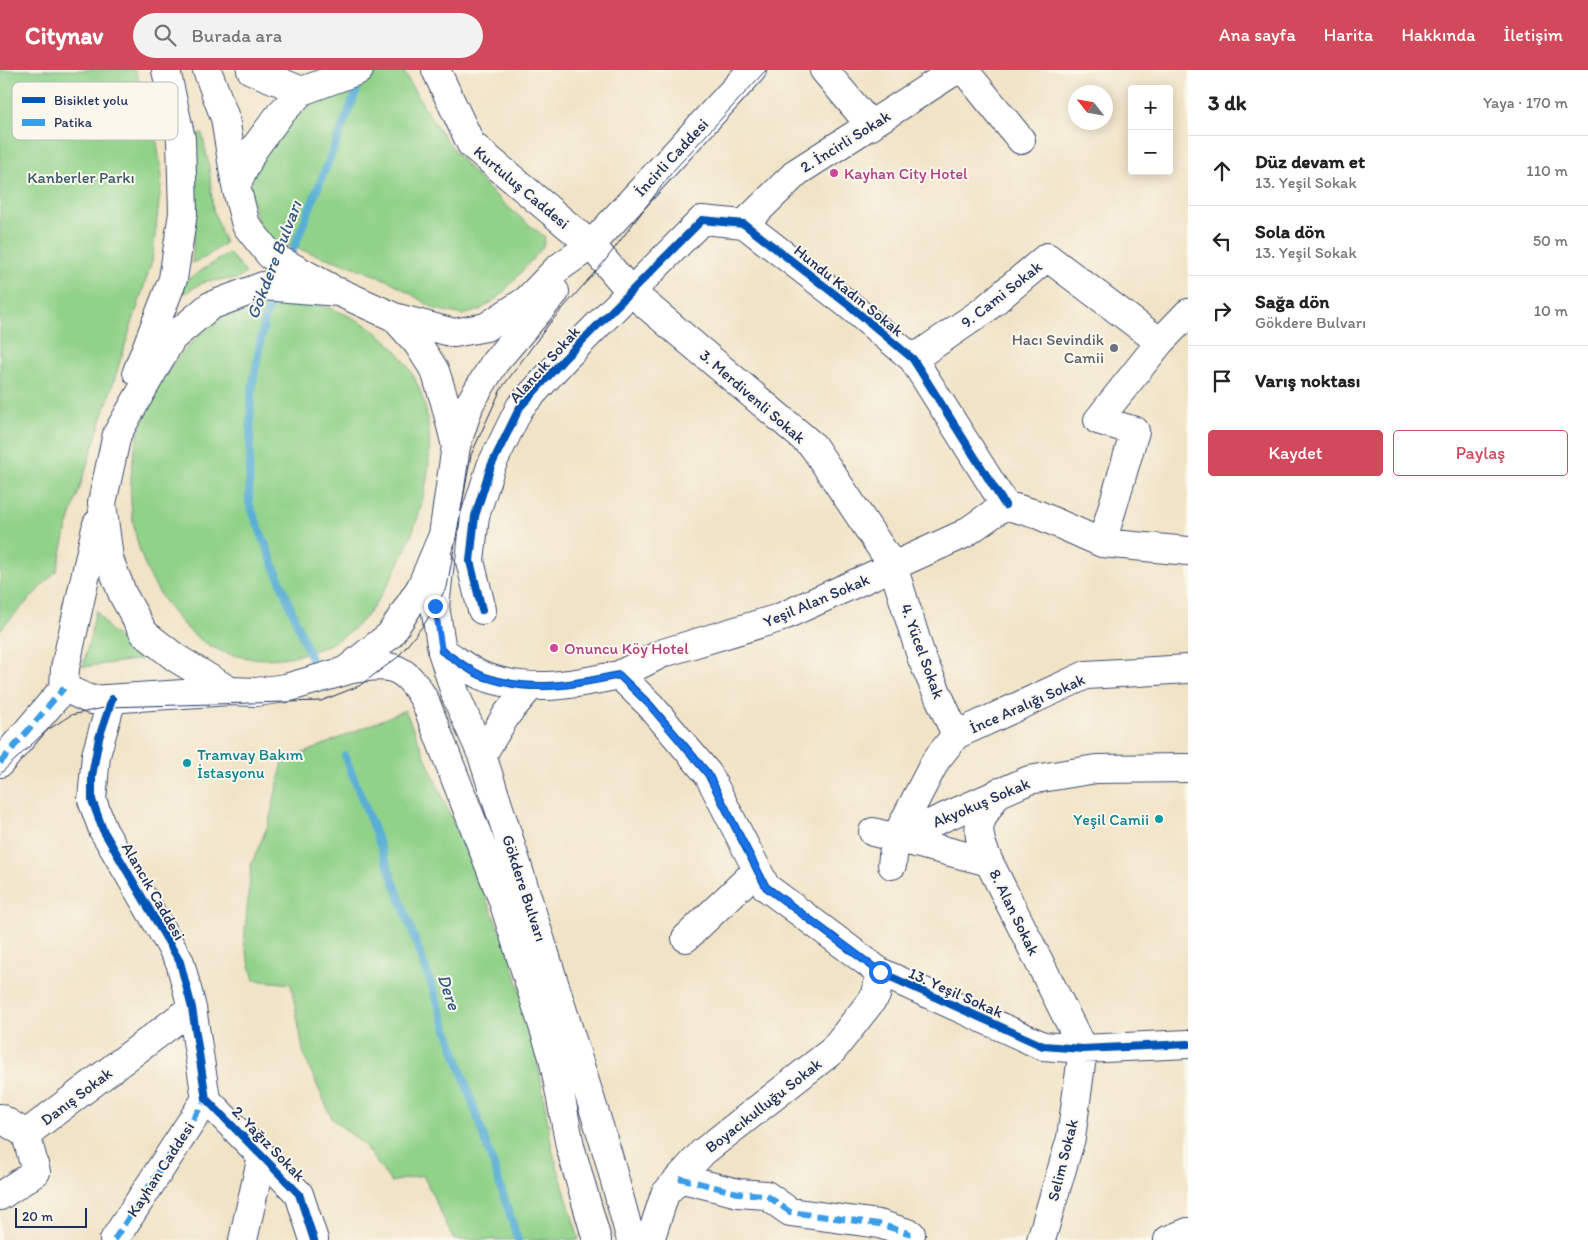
<!DOCTYPE html>
<html lang="tr">
<head>
<meta charset="utf-8">
<style>
  :root { --surface:#fff; --page:#f2f2f2; --text:#222; --muted:#767676; --line:#e0e0e0; --accent:#d1495b }
  body { margin:0; font-family:Itim,sans-serif; background:var(--page); color:var(--text) }
  .controls { position:absolute; right:15px; top:15px; display:grid; overflow:hidden; border-radius:5px; box-shadow:0 2px 12px #0003 }
  .controls button { width:45px; height:45px; display:grid; place-items:center; padding:0; border:0; border-bottom:1px solid var(--line); background:var(--surface); color:var(--text); font:25px sans-serif }
  .compass { position:absolute; left:1068px; top:15px; width:45px; height:45px; border-radius:50%; background:var(--surface); box-shadow:0 2px 12px #0003; rotate:301deg }
  .scale { position:absolute; left:15px; bottom:12px; width:72px; box-sizing:border-box; padding-left:5px; border:2px solid #1b2f5e; border-top:0; font-size:14px; line-height:18px; white-space:nowrap; color:#1b2f5e; -webkit-text-stroke:4px #fbf7ec; paint-order:stroke }
  .stop { position:absolute; width:15px; height:15px; margin:-11px; border:4px solid #1a73e8; border-radius:50%; background:#fff }
  .stop.end { background:#1a73e8; border-color:#fff; box-shadow:0 1px 5px #0008 }
  .list { margin:0; padding:0; list-style:none }
  h2 { display:flex; justify-content:space-between; align-items:center; height:65px; margin:0; padding:0 20px; font-size:21px }
  h2 small { font-size:16px; font-weight:400; color:var(--muted) }
  .list li { display:grid; grid-template-columns:32px 1fr auto; gap:15px; align-items:center; box-sizing:border-box; height:70px; padding:0 20px; border-top:1px solid var(--line) }
  .list b { display:block; font-size:19px; white-space:nowrap }
  .list p { margin:0; font-size:16px; white-space:nowrap; color:var(--muted) }
  .list em { font-size:16px; font-style:normal; color:var(--muted) }
  .actions { display:flex; gap:10px; padding:15px 20px }
  .actions a { flex:1; padding:11px 0; border:1px solid var(--accent); border-radius:5px; text-align:center; font-size:18px; color:var(--accent) }
  .actions .main { background:var(--accent); color:#fff }
  .icon { flex:none; width:28px; height:28px; fill:none; stroke:currentColor; stroke-width:2; stroke-linecap:round; stroke-linejoin:round }
  .map { position:relative; flex:none; width:1188px; height:1170px; overflow:hidden }
  header { display:flex; align-items:center; gap:30px; box-sizing:border-box; height:70px; padding:0 25px; background:var(--accent); color:#fff }
  header strong { font-size:24px }
  nav { display:flex; gap:28px; margin-inline-start:auto; font-size:18px }
  .search { width:350px; height:45px; background:var(--page); display:flex; align-items:center; gap:12px; box-sizing:border-box; padding:0 18px; border-radius:28px; color:var(--muted); font-size:19px }
  main { display:flex }
  aside { flex:1; background:var(--surface) }
  .map>svg:first-child { display:block }
</style>
</head>
<body>
<header>
<strong>Citynav</strong>
<div class="search"><svg class="icon" aria-label="search" viewBox="0 0 24 24"><circle cx="10" cy="10" r="6"/><path d="M15 15l6 6"/></svg>Burada ara</div>
<nav><a>Ana sayfa</a><a>Harita</a><a>Hakkında</a><a>İletişim</a></nav>
</header>
<main>
<div class="map">
<svg width="1188" height="1170" viewBox="0 0 1188 1170">
  <rect width="100%" height="100%" fill="#fbf7ec"/>
  <filter id="ink" filterUnits="userSpaceOnUse"><feTurbulence type="fractalNoise" baseFrequency=".02" numOctaves="2"/><feDisplacementMap in="SourceGraphic" scale="10" xChannelSelector="R" yChannelSelector="G"/><feConvolveMatrix kernelMatrix="1 2 1 2 8 2 1 2 1" color-interpolation-filters="sRGB"/></filter>
  <filter id="wash" filterUnits="userSpaceOnUse"><feTurbulence type="fractalNoise" baseFrequency=".0096" numOctaves="4" result="noise"/><feDisplacementMap in="SourceGraphic" scale="20" xChannelSelector="R" yChannelSelector="G"/><feGaussianBlur stdDeviation="1.12" result="paint"/><feColorMatrix in="noise" values="0 0 0 0 0 0 0 0 0 0 0 0 0 0 0 0 0 1.4 0 .05"/><feComposite in="paint" operator="in"/></filter>
  <g filter="url(#wash)">
    <rect width="100%" height="100%" fill="#f1e3c6"/>
    <!-- green -->
    <path fill="#91d289" stroke="#568074" d="M0,0H135L154,50L162,107L152,191L67,458L57,500L0,560Z
      M378,0H403C442,73 479,117 545,167L543,177L500,226L480,240L463,245L435,239L390,211L354,197L271,170L258,155L247,108L307,31Z
      M202,63L209,96L213,139L225,173L206,187L192,193L195,135L193,65Z
      M229,183L246,203L238,209L206,211L183,224L185,211Z
      M292,229C431,251 457,367 404,483C390,511 376,540 352,560C322,585 271,595 233,585C205,578 181,556 165,532C112,455 122,351 183,282C203,259 230,237 261,231C271,229 282,230 292,229Z
      M96,540L109,559L142,589L83,597Z
      M405,640L507,877L534,968L552,1079L579,1170H454L423,1105L391,1112L363,1074L332,1049L304,985L291,914L254,910L244,873L251,795L268,755L283,692Z"/>
    <g fill="none" stroke-linecap="round" stroke-linejoin="round">
      <!-- stream -->
      <path stroke="#59aed5" stroke-width="8" d="M289,190L357,20L354,8
        M276,221L265,248L251,323L249,433L314,596
        M345,686C409,845 465,1007 518,1170"/>
    </g>
  </g>
  <g filter="url(#ink)">
    <g fill="none" stroke-linecap="round" stroke-linejoin="round">
      <defs>
        <path id="minor" d="M824,0L871,56
          M964,0L1021,70
          M744,154L797,102L956,0
          M591,175L631,222L813,376L893,496L922,589L956,665
          M913,289L983,241L1047,187L1160,272
          M1005,435L1039,445L1102,473L1188,481
          M1102,473L1135,361L1098,350L1160,272L1188,243
          M482,540L470,491L475,446L491,396L520,337L564,289L702,150L744,154L850,236L913,289L1005,435
          M442,581C456,589 470,602 485,607C532,623 572,615 619,605L650,635L708,704L766,817L880,902L1043,976L1083,979L1188,974
          M619,605L663,583L779,548L964,464L1005,435
          M112,629L96,685L92,730L103,760L180,892L192,938L206,1029
          M0,693L64,618
          M873,762L989,792L1083,979L1071,1068L1041,1170
          M895,769L936,690L956,665L1086,605L1188,599
          M989,792C973,757 977,753 999,722
          M892,795L895,769L1029,710L1096,699L1188,698
          M686,868L757,800
          M206,1029L299,1124L314,1170
          M0,1048L26,1064
          M679,1108L738,1123L766,1125L790,1142L879,1154L911,1164
          M0,1126L36,1102L26,1064L192,938
          M114,1170L206,1029
          M243,1170L262,1086
          M650,1170L665,1124L703,1082L832,981L876,925L880,902
          M1168,1170L1188,1162"/>
        <path id="major" d="M207,0L225,48L236,116L246,155L270,185L329,217
          M251,0L302,21
          M436,0L471,74L591,175
          M236,116L253,80L280,44L302,21L359,0
          M394,247L418,274L435,301L445,332L456,376L443,465L421,517L390,565L345,601L286,618L256,622L230,621L176,588L144,563L123,525L109,489L102,433L117,364L172,268L210,236L263,216L339,222L394,247L454,263L486,257L527,230L557,199L591,175L752,0
          M137,302L173,209L183,143L181,69L166,0
          M456,376L470,333L495,292L555,222
          M97,454L65,598L64,618L91,630L230,621
          M440,492L435,536L442,581L456,626L482,685L508,766L608,1085L631,1170
          M347,600C388,592 404,593 425,631L502,828L553,987L570,1076L597,1170
          M482,685L507,644L529,618"/>
      </defs>
      <!-- minor casing -->
      <use href="#minor" stroke="#3b4a6e" stroke-width="30"/>
      <!-- major casing -->
      <use href="#major" stroke="#3b4a6e" stroke-width="30"/>
      <!-- minor -->
      <use href="#minor" stroke="#fff" stroke-width="28"/>
      <!-- major -->
      <use href="#major" stroke="#fff" stroke-width="28"/>
      <!-- tram -->
      <path stroke="#1b2f5e" stroke-width="1" d="M0,704L46,661L71,645L108,637L321,631L359,616L398,587L425,553L447,517L471,385L501,319L549,254L604,192L673,101L766,0"/>
      <!-- quiet -->
      <path stroke="#3b9de6" stroke-width="6" stroke-dasharray="12 6" stroke-linecap="butt" d="M0,693L64,618
        M679,1108L738,1123L766,1125L790,1142L879,1154L911,1164
        M114,1170L206,1029"/>
      <defs>
        <path id="cycleway" d="M482,540L470,491L475,446L491,396L520,337L564,289L702,150L744,154L850,236L913,289L1005,435
          M442,581C456,589 470,602 485,607C532,623 572,615 619,605L650,635L708,704L766,817L880,902L1043,976L1083,979L1188,974
          M112,629L99,668L92,706V730L103,760L180,892L192,938L206,1029L299,1124L314,1170"/>
      </defs>
      <!-- cycleway casing -->
      <use href="#cycleway" stroke="#fbf7ec" stroke-width="11"/>
      <!-- cycleway -->
      <use href="#cycleway" stroke="#0057b8" stroke-width="8"/>
    </g>
  </g>
  <g fill="none" stroke-linecap="round" stroke-linejoin="round" filter="url(#ink)">
    <!-- route -->
    <path stroke="#1a73e8" stroke-width="6" d="M435,536L442,581C456,589 470,602 485,607C531,623 573,615 619,605L650,636L708,704L766,817L880,902"/>
  </g>
  <!-- markers -->
  <g fill="#d1479c" stroke="#fbf7ec" stroke-width="2">
    <circle cx="834" cy="103" r="5"/>
    <circle cx="554" cy="578" r="5"/>
  </g>
  <circle fill="#6b7280" stroke="#fbf7ec" stroke-width="2" cx="1114" cy="278" r="5"/>
  <g fill="#0f9aa8" stroke="#fbf7ec" stroke-width="2">
    <circle cx="187" cy="693" r="5"/>
    <circle cx="1159" cy="749" r="5"/>
  </g>
  <g text-anchor="middle" stroke-width="4" stroke-linejoin="round" paint-order="stroke">
    <!-- street labels -->
    <g font-size="16" fill="#1b2f5e" stroke="#fbf7ec">
      <text transform="translate(845 71) rotate(-32)" y="6">2. İncirli Sokak</text>
      <text transform="translate(671 87) rotate(-47)" y="6">İncirli Caddesi</text>
      <text transform="translate(522 117) rotate(40)" y="6">Kurtuluş Caddesi</text>
      <text transform="translate(849 220) rotate(39)" y="6">Hundu Kadın Sokak</text>
      <text transform="translate(1001 224) rotate(-38)" y="6">9. Cami Sokak</text>
      <text transform="translate(544 294) rotate(-48)" y="6">Alancık Sokak</text>
      <text transform="translate(753 326) rotate(41)" y="6">3. Merdivenli Sokak</text>
      <text transform="translate(816 530) rotate(-23)" y="6">Yeşil Alan Sokak</text>
      <text transform="translate(923 581) rotate(70)" y="6">4. Yücel Sokak</text>
      <text transform="translate(1027 633) rotate(-24)" y="6">İnce Aralığı Sokak</text>
      <text transform="translate(981 732) rotate(-23)" y="6">Akyokuş Sokak</text>
      <text transform="translate(525 818) rotate(72)" y="6">Gökdere Bulvarı</text>
      <text transform="translate(154 821) rotate(60)" y="6">Alancık Caddesi</text>
      <text transform="translate(1015 842) rotate(64)" y="6">8. Alan Sokak</text>
      <text transform="translate(956 922) rotate(24)" y="6">13. Yeşil Sokak</text>
      <text transform="translate(76 1026) rotate(-37)" y="6">Danış Sokak</text>
      <text transform="translate(763 1035) rotate(-38)" y="6">Boyacıkulluğu Sokak</text>
      <text transform="translate(269 1073) rotate(46)" y="6">2. Yağız Sokak</text>
      <text transform="translate(1062 1090) rotate(-76)" y="6">Selim Sokak</text>
      <text transform="translate(160 1099) rotate(-57)" y="6">Kayhan Caddesi</text>
    </g>
    <!-- hotel labels -->
    <g font-size="16" fill="#b23c85" stroke="#fbf7ec" text-anchor="start">
      <text x="844" y="109">Kayhan City Hotel</text>
      <text x="564" y="584">Onuncu Köy Hotel</text>
    </g>
    <!-- park labels -->
    <g font-size="16" fill="#385869" stroke="#fbf7ec">
      <text x="81" y="113">Kanberler Parkı</text>
    </g>
    <!-- worship labels -->
    <g font-size="16" fill="#5b616d" stroke="#fbf7ec" text-anchor="end">
      <text x="1104" y="275">Hacı Sevindik<tspan x="1104" dy="18">Camii</tspan></text>
    </g>
    <!-- culture labels -->
    <g font-size="16" fill="#0d838f" stroke="#fbf7ec" text-anchor="start">
      <text x="197" y="690">Tramvay Bakım<tspan x="197" dy="18">İstasyonu</tspan></text>
      <text x="1149" y="755" text-anchor="end">Yeşil Camii</text>
    </g>
    <!-- water labels -->
    <g font-size="18" font-style="italic" fill="#315b88" stroke="#fbf7ec">
      <text transform="translate(274 190) rotate(-69)" y="6">Gökdere Bulvarı</text>
      <text transform="translate(449 922) rotate(71)" y="6">Dere</text>
    </g>
  </g>
  <!-- legend -->
  <rect x="12" y="12" width="166" height="58" rx="8" fill="#fbf7ec" stroke="#b8bbc1" stroke-width="1"/>
  <rect x="22" y="27" width="23" height="6" fill="#0057b8"/>
  <rect x="22" y="49" width="23" height="7" fill="#3b9de6"/>
  <g font-size="14" fill="#1b2f5e">
    <text x="54" y="35">Bisiklet yolu</text>
    <text x="54" y="57">Patika</text>
  </g>
</svg>
<div class="controls">
<button>+</button>
<button>−</button>
</div>
<svg class="compass" viewBox="-18 -18 36 36"><path d="M0-13l5 13h-10z" fill="#e53935"/><path d="M0 13l5-13h-10z" fill="#767676"/></svg>
<div class="scale">20 m</div>
<div class="stop" style="left:880px;top:902px"></div>
<div class="stop end" style="left:435px;top:536px"></div>
</div>
<aside>
<h2>3 dk<small>Yaya · 170 m</small></h2>
<ul class="list">
<li><svg class="icon" aria-label="ahead" viewBox="0 0 24 24"><path d="M12 20V5M6 11l6-6 6 6"/></svg><div><b>Düz devam et</b><p>13. Yeşil Sokak</p></div><em>110 m</em></li>
<li><svg class="icon" aria-label="left" viewBox="0 0 24 24"><path d="M17 20v-9H6M10 6l-5 5 5 5"/></svg><div><b>Sola dön</b><p>13. Yeşil Sokak</p></div><em>50 m</em></li>
<li><svg class="icon" aria-label="right" viewBox="0 0 24 24"><path d="M7 20v-9h11M14 6l5 5-5 5"/></svg><div><b>Sağa dön</b><p>Gökdere Bulvarı</p></div><em>10 m</em></li>
<li><svg class="icon" aria-label="arrive" viewBox="0 0 24 24"><path d="M6 21V4h12l-3 4 3 4H6"/></svg><div><b>Varış noktası</b></div></li>
</ul>
<div class="actions"><a class="main">Kaydet</a><a>Paylaş</a></div>
</aside>
</main>
</body>
</html>
